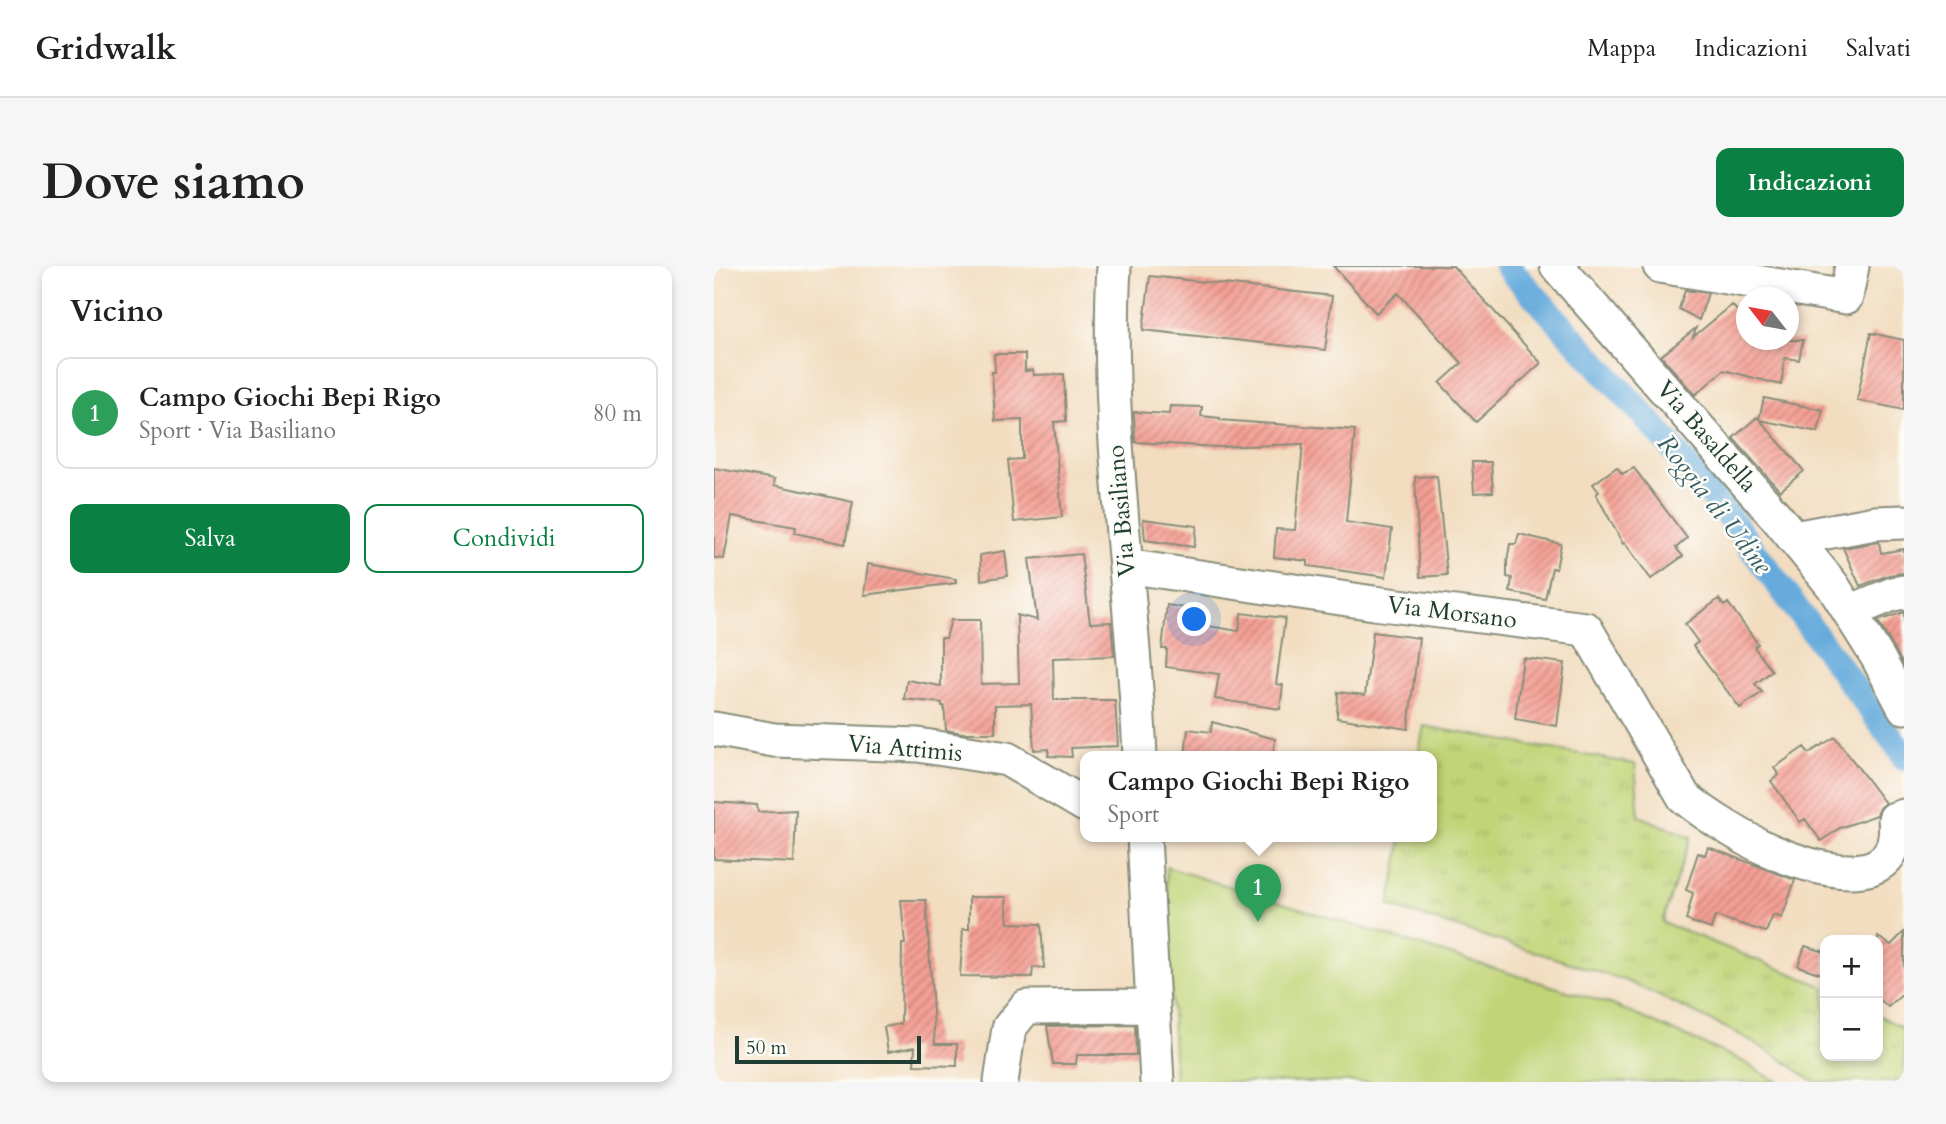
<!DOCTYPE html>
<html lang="it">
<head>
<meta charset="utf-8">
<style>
  :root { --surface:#fff; --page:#f6f6f6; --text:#222; --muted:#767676; --line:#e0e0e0; --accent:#0b8043 }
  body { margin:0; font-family:Cardo,serif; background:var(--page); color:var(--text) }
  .controls { position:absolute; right:21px; bottom:21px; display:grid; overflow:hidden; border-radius:14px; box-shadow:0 4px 10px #0003 }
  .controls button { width:63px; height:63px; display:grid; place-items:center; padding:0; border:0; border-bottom:2px solid var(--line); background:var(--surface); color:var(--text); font:35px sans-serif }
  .compass { position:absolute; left:1022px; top:21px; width:63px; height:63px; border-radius:50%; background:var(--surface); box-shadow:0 4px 10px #0003; rotate:301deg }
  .scale { position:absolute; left:21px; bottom:18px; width:186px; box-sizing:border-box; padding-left:7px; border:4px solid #1f3d34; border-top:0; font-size:19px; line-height:24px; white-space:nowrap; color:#1f3d34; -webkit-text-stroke:5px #fdfcf7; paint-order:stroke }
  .you { position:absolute; left:481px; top:354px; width:24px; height:24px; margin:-18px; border:5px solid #fff; border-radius:50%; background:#1a73e8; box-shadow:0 0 0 10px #1a73e833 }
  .badge { display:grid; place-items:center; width:46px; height:46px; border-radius:50%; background:var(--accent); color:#fff; font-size:23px; font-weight:700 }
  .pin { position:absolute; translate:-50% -58px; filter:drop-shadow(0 2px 4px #0008) }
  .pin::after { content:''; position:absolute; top:37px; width:24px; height:21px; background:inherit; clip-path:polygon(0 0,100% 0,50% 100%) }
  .popup { position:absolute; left:366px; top:485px; width:357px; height:91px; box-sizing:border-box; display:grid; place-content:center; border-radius:14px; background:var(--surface); filter:drop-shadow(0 2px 5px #0005); font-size:23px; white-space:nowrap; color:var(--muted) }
  .popup b { font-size:26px; color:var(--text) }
  .popup::after { content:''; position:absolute; left:50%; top:100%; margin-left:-14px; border:14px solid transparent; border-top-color:var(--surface) }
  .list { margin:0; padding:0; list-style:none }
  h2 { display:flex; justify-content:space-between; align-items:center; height:91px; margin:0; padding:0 28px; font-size:30px }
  h2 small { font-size:23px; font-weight:400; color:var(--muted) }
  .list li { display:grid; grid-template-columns:46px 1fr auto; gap:21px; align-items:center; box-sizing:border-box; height:112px; margin:0 14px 14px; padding:0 14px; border:2px solid var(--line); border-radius:14px }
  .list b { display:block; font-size:26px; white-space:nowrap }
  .list p { margin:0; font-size:23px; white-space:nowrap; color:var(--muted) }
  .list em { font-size:23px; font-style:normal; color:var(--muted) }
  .actions { display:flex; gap:14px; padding:21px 28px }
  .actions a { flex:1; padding:16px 0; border:2px solid var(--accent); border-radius:14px; text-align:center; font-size:24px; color:var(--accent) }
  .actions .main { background:var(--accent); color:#fff }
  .map { position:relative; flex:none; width:1190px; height:816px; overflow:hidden; border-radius:14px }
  header { display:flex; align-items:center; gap:42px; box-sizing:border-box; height:98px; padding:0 35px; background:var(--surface); border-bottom:2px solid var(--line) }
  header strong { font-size:33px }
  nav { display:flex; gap:38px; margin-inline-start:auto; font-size:24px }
  .intro { display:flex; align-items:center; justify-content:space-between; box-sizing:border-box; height:168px; padding:0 42px }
  h1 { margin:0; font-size:49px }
  .button { padding:18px 32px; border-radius:14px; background:var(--accent); color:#fff; font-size:24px; font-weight:700 }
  main { display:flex; gap:42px; padding:0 42px }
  aside { flex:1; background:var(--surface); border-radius:14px; box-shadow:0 4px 10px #0003 }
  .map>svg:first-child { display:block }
</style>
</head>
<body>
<header>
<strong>Gridwalk</strong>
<nav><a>Mappa</a><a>Indicazioni</a><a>Salvati</a></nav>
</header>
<div class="intro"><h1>Dove siamo</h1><a class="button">Indicazioni</a></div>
<main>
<aside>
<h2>Vicino<small></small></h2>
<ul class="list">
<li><span class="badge" style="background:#2e9e5b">1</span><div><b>Campo Giochi Bepi Rigo</b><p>Sport · Via Basiliano</p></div><em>80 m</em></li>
</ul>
<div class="actions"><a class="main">Salva</a><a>Condividi</a></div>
</aside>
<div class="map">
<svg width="1190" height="816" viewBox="0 0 1190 816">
  <defs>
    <pattern id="grass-tufts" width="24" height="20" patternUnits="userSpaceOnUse" patternTransform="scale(1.75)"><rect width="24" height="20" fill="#c1d477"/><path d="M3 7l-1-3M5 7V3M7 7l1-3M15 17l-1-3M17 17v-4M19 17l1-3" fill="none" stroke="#a5b768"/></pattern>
    <pattern id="building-hatch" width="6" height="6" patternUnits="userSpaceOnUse" patternTransform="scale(1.75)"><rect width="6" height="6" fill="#f59f94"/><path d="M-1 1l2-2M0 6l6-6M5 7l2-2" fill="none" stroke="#c6837a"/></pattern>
  </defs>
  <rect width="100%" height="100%" fill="#fdfcf7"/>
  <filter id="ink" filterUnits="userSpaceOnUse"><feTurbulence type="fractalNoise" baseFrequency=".0143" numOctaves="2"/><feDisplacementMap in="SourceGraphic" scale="14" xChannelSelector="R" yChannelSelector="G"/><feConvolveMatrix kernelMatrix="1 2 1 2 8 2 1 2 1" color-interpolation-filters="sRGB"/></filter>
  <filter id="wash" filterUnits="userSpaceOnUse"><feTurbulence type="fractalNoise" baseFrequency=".00686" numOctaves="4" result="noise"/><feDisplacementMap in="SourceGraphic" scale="28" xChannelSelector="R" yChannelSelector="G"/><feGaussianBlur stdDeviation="1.57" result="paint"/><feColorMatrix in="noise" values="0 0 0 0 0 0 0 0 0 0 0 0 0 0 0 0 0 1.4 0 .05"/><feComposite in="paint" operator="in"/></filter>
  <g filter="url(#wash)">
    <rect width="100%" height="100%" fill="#f2ddc0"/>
    <!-- grass -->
    <path fill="url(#grass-tufts)" stroke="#708856" stroke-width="2" d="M710,460L921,498L925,550L977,571L948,656L1111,721V790H1164V749L1190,763V816H1100L1066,792L1023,767L913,715L675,640L688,570H717V490H704Z"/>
    <!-- pitch -->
    <path fill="#c1d477" stroke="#708856" stroke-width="2" d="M452,601L899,739L1024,793L1064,816H461Z"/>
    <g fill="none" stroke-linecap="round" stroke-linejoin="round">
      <!-- canal -->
      <path stroke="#66abdc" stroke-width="26" d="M793,0L945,166L1012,247L1187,485L1190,492"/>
    </g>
    <g id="blocks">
      <!-- building -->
      <path fill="url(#building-hatch)" d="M619,0H739L827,97L762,156L726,117L748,97L684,27L662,47Z
        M436,10L618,30L611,84L429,64Z
        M971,24L994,27L985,54L965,43Z
        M1018,39L1032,55V74H1089L1085,94L1071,92L1067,119L1010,104L981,129L947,90L982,62L979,71Z
        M1157,67L1190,74V144L1143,134Z
        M280,88H311V105L319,104L320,109L350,108L352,155L340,156L348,251L300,256L294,194L308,193V154L281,155L278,106H281Z
        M1050,132L1109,144L1104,166L1046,154L1090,205L1066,225L1019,172L1043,151L1045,153Z
        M456,140L488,141L487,150L506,152V154L641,164L632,256L678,263L672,311L594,300V295L560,291L562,263L581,264L589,178L503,181L421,176L420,146L455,148Z
        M758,196H777L779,226L760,227Z
        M903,201L908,208L920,202L973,272L962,282L969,290L937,313L911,277L909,278L882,228L885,226L879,218Z
        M0,202L61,213L60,219L139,236L131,278L81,267L82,261L18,250L10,293L0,292Z
        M723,210L733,309L706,311L701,211Z
        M429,253L483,260L480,281L431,274Z
        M805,268L847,278L842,303L838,302L831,333L796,326L798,312L793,311V296L796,278H802Z
        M1165,276L1167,287L1190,283V307L1175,309L1146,320L1129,282Z
        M291,285L294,310L267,314L266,289Z
        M367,288L376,357L397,356L400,390L339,392L340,434H401L404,480L357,482L358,491L334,490L335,483L320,484L317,438L281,439V467H248L232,464L230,440H228V437L190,433L193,414L227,420V372H232L237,354H266L267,418L305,417L303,349L323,354L315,293Z
        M154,298L242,313V317L150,329Z
        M1005,333L1010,340L1014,337L1044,378L1040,381L1058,405L1041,418L1048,426L1026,442L979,380L984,376L971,358Z
        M453,339L489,345L488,359L525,365L527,347L571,352L562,418L569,419L566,443L501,433L505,408L452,401L453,383H448Z
        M1190,346V400L1164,355Z
        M659,366L705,372L694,463L623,452L624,426L651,429Z
        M809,392L851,397L843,460L801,453Z
        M498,456L561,473L559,490H471L474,463L497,466Z
        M1121,471L1171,537L1165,542L1163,549L1126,562L1107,575L1091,553L1086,556L1057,515L1065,509L1060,502L1090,481L1095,487Z
        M0,536L43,539L44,546L82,544L80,597L0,593Z
        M994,581L1081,614L1068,652L1059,649L1052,666L1001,650L997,663L972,654L979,627L972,624L984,587L991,589Z
        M255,631H292L294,657L327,658L330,702L319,701L318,711L246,710L249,663H255Z
        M187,634H212L221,778H243V800L200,799L201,781L174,786L170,761L187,758L188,678H191Z
        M1190,666V727L1174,741L1164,732V671L1177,679Z
        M1091,680L1111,686V709L1084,700Z
        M421,759L422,789H363L362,798H339L333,760Z"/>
    </g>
  </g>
  <g filter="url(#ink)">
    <use href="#blocks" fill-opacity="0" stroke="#888d7a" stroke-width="2"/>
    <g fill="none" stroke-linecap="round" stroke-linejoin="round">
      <defs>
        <path id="minor" d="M400,0C391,164 419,326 426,490
          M843,0L1065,254L1119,320L1164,392L1190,441
          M946,0L1132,31L1138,0
          M1080,272L1161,257L1190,256
          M412,300L660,337L872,363L970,531C993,550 1030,573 1057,585C1093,601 1190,633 1181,553L1190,550
          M1135,346L1179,328L1190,326
          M0,463L60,474L204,479L293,493L371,539
          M430,570L443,816
          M287,816L295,762L312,741L439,740"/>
      </defs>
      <!-- minor casing -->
      <use href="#minor" stroke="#888d7a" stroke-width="37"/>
      <!-- minor -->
      <use href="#minor" stroke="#fff" stroke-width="33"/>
    </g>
  </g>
  <g text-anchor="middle" stroke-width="5" stroke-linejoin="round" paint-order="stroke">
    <!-- street labels -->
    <g font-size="24" fill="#1f3d34" stroke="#fdfcf7">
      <text transform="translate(993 170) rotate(49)" y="8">Via Basaldella</text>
      <text transform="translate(407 245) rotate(-95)" y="8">Via Basiliano</text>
      <text transform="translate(738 346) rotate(7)" y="8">Via Morsano</text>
      <text transform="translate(191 482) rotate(5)" y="8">Via Attimis</text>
    </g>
    <!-- water labels -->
    <g font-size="26" font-style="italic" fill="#345e66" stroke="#fdfcf7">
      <text transform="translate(1001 238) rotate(52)" y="9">Roggia di Udine</text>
    </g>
  </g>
</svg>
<div class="controls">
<button>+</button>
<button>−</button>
</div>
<svg class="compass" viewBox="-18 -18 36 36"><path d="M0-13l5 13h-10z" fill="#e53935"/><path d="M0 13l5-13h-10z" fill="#767676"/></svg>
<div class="scale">50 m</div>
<div class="you"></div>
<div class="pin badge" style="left:544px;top:656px;background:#2e9e5b">1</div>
<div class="popup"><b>Campo Giochi Bepi Rigo</b>Sport</div>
</div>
</main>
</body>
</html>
